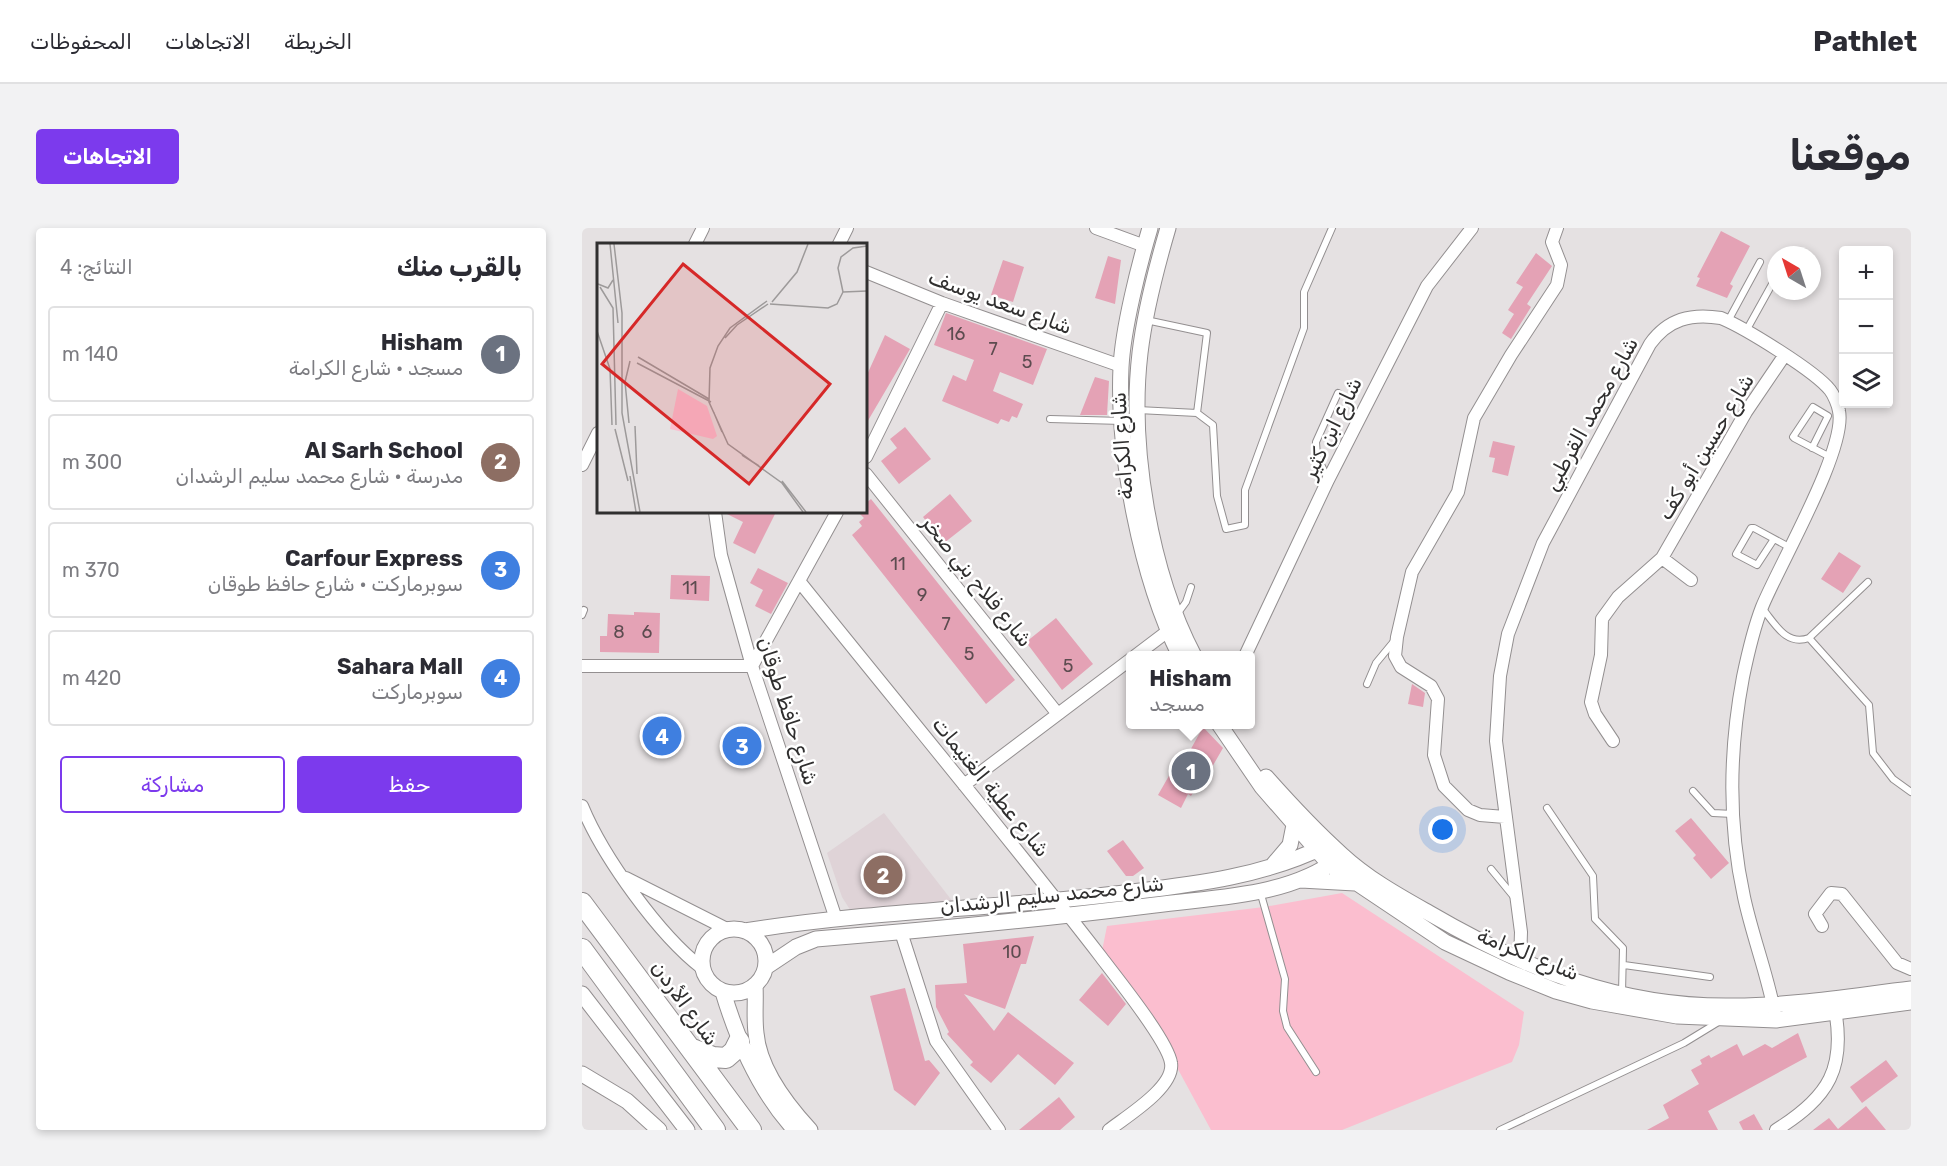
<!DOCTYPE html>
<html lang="ar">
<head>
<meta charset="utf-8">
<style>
  :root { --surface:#fff; --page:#f2f2f3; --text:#2b2b33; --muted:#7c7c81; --line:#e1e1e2; --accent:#7c3aed }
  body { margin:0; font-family:Rubik,Vazirmatn,sans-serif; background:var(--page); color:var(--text); direction:rtl }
  .controls { position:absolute; right:18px; top:18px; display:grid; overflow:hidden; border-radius:6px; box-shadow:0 3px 9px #0003 }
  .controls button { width:54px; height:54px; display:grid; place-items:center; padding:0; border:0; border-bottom:2px solid var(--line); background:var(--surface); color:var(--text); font:30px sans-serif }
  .compass { position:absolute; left:1185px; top:18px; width:54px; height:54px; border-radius:50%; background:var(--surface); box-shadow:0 3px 9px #0003; rotate:321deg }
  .you { position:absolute; left:861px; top:602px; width:21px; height:21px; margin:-15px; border:4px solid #fff; border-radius:50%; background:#1a73e8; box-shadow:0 0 0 9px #1a73e833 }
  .badge { display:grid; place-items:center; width:39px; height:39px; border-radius:50%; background:var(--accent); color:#fff; font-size:20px; font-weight:700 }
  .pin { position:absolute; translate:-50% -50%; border:3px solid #fff; box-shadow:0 2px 6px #0006 }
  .popup { position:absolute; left:544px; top:423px; width:129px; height:78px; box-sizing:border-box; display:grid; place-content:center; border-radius:6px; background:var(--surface); filter:drop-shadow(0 2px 4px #0005); font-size:20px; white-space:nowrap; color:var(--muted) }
  .popup b { font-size:22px; color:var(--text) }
  .popup::after { content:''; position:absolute; left:50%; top:100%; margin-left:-12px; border:12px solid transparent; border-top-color:var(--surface) }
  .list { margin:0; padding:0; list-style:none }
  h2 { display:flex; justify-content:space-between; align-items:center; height:78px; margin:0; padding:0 24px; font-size:26px }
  h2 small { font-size:20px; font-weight:400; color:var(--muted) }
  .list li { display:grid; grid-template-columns:39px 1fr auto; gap:18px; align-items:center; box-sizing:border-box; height:96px; margin:0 12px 12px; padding:0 12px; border:2px solid var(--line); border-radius:6px }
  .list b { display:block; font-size:22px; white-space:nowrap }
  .list p { margin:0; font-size:20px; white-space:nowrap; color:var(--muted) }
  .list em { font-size:20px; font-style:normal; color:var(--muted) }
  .actions { display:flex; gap:12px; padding:18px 24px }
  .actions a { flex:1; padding:14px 0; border:2px solid var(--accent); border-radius:6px; text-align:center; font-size:21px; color:var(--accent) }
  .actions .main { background:var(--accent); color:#fff }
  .icon { flex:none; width:33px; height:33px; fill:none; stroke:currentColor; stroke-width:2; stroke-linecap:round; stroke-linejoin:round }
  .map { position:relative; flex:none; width:1329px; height:902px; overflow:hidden; direction:ltr; border-radius:6px }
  header { display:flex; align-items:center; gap:36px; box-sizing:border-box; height:84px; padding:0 30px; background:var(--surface); border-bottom:2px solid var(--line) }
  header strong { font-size:28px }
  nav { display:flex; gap:33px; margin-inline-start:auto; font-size:21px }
  .intro { display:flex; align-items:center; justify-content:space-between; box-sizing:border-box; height:144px; padding:0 36px }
  h1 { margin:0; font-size:42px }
  .button { padding:15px 27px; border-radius:6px; background:var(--accent); color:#fff; font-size:21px; font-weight:700 }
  main { display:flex; gap:36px; padding:0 36px }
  aside { flex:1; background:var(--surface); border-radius:6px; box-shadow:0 3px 9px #0003 }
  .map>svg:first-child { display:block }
</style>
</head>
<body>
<header>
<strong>Pathlet</strong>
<nav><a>الخريطة</a><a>الاتجاهات</a><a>المحفوظات</a></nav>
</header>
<div class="intro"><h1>موقعنا</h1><a class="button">الاتجاهات</a></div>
<main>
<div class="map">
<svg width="1329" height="902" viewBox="0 0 1329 902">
  <rect width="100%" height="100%" fill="#e5e1e2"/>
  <!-- built -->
  <path fill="#dfd3d7" d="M302,585L371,674L272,688L260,669L245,625Z"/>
  <!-- green -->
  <path fill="#fbbecf" d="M760,665L942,784L937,817L930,834L760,902H629L579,810L520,723L525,698L682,679Z"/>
  <!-- building -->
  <path fill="#e4a2b5" d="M1139,3L1168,18L1148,56L1151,58L1145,70L1114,58L1118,50L1115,49Z
    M954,25L970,38L945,76L949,79L929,111L920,105L932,86L926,82L941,59L934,55Z
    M526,28L539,32L533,76L513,70Z
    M421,32L442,39L431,74L409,67Z
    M364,85L465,121L451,157L418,144L411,163L441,176L435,190L430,188L427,194L419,191L416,196L360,173L371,147L384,153L392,132L352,117Z
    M303,107L328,121L284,196V149Z
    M513,149L527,153L525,187H498Z
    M323,199L349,231L317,256L299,233L315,220L308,211Z
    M911,213L933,218L926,248L910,244L913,230L907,229Z
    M368,266L390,293L362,315L341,289Z
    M289,271L433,452L404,476L270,307L280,298L277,294L282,290L276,284H284V275Z
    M141,284H194L173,326L151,315L161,294Z
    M1257,324L1279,338L1261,365L1239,351Z
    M176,340L206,355L189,386L173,378L181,362L168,355Z
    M89,347L128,348L127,373L88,371Z
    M52,384L78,385L77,425L18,424V408H25L26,386L52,387Z
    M474,390L511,436L480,462L444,414Z
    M830,456L843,465L841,479L826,476Z
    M621,499L641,520L618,560L615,558L609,568L606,566L599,580L576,567L600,525L605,528Z
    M1109,590L1147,635L1129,651L1111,630L1114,627L1093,603Z
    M541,612L562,640L551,648H544L525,623Z
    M452,708L444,736H439L423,781L382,766L412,803L426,784L492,835L473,857L436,826L409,855L388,837L391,834L365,806L367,804L354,779L353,757L385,755L381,716Z
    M520,745L544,776L526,798L497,772Z
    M323,760L343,833L347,832L358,845L333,878L312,862L288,768Z
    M1216,805L1225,829L1126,883L1136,902H1065L1087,890L1081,877L1117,856L1109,842L1120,836L1118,832L1127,827L1129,830L1155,816L1161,828L1183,816L1190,820Z
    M1304,832L1316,848L1280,875L1268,859Z
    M477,869L493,889L478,902H437Z
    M1284,878L1304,902H1231L1247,890L1256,901Z
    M1172,886L1181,902H1161L1157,894Z"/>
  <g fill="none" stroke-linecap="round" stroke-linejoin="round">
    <defs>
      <path id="service" d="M564,92L625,105L615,185
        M1146,93L1178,34
        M1164,103L1194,49
        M556,182L615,185L631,197L635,268L644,301L663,297V262L722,100V64L750,0
        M468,191L540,193
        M1230,220L1246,188L1231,179L1211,209L1212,210L1250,230
        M746,251L735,228L734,214L756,165
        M1192,311L1175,337L1154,326L1169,300H1172L1207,319
        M1180,380C1194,397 1204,418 1227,410L1286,354
        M596,385L604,374L609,359
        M0,387L2,382
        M1227,410L1287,477L1291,525L1311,551L1329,564
        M785,456L794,435L813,412
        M1111,563L1131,585L1151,586
        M965,580L1011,648L1013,691L1041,720L1040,765
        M909,641L932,669
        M678,663L703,751L701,783L705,799L734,844
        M1042,737L1128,749
        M918,902L1102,815L1138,793"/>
      <path id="minor" d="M514,0L563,18
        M113,16L121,0
        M257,16L265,0
        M284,44L360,75L539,138
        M284,229L360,75
        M0,237L16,205
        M284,246L475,485
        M133,284L139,327L170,438L254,691
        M1080,330L1109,352
        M217,353C318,479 421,602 519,729C534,749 586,813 589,835C593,859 545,888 527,902
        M553,428L586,403
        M663,428L746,252L845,58L890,0
        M0,438H170
        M170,438L255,284
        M1031,513L1013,486L1009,474L1019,427L1020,391L1036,369L1080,330L1164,184L1202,128
        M382,557L549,431
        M0,578C21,629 77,707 120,740
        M923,589L898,587L886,582L862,558L852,527L856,471L849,458L819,439L813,428L815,409L830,344L876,264L892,190L929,127L975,57L979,37L970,14L975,0
        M44,650L145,701
        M1240,698L1233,686L1249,665L1260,666L1315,735L1329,741
        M319,704L354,813L417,902
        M938,733L939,704L914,513L918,448L926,406L961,315L1068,116C1086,91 1109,85 1139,90C1163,100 1233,143 1248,162C1252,167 1256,177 1257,183C1265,221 1197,337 1180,379C1171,402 1166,425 1161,449C1147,523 1146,596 1162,669C1171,711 1187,750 1194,792
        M1194,902C1247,869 1265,840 1252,776"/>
      <path id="tertiary" d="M568,0C557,37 541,100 539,139C535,226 559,350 598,428
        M586,0C574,41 563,83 558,125C547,219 568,344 612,428
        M637,496L680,559L748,637L863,714L927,744L974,763L1010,773L1095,788L1194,792L1329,774
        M684,549C708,576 733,603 760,627C786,651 817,668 847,685C943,741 1039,780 1152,778C1211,778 1270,768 1329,761
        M691,637L708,617L712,597
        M719,652L773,655
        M120 733a32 32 0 1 1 64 0a32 32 0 1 1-64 0Z
        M163,703C291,682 421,681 549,664C615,656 682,648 743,618
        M184,739L214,719L234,711C347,702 460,691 573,677C632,669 706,669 756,631
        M173,757C174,773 172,789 174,805C177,841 204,876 228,902
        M141,764C156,814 177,863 213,902
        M0,766L105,902
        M0,846L45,873L77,902"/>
      <path id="trunk" d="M0,675L169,902
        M0,721L133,902
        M108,820L131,829L144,830L152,823L157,813"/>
    </defs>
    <!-- service casing -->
    <use href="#service" stroke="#938f90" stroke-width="8"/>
    <!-- minor casing -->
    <use href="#minor" stroke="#938f90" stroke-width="14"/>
    <!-- tertiary casing -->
    <use href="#tertiary" stroke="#938f90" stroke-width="17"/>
    <!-- trunk casing -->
    <use href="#trunk" stroke="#938f90" stroke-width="22"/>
    <!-- service -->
    <use href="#service" stroke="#fff" stroke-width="6"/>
    <!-- minor -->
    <use href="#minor" stroke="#fff" stroke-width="12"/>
    <!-- tertiary -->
    <use href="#tertiary" stroke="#fff" stroke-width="15"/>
    <!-- trunk -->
    <use href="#trunk" stroke="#fff" stroke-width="20"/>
  </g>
  <g text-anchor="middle" stroke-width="5" stroke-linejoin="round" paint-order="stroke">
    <!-- number labels -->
    <g font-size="18" fill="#5d4c50">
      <text x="374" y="112">16</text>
      <text x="411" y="127">7</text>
      <text x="445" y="140">5</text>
      <text x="316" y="342">11</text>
      <text x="108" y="366">11</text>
      <text x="340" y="373">9</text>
      <text x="364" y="402">7</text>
      <text x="37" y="410">8</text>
      <text x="65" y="410">6</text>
      <text x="387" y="432">5</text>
      <text x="486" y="444">5</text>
      <text x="430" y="730">10</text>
    </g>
    <!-- street labels -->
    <g font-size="21" fill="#302f2f" stroke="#fff">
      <text transform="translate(418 74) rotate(20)" y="7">شارع سعد يوسف</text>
      <text transform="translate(1009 186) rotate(-61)" y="7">شارع محمد القرطبي</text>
      <text transform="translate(750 200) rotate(-64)" y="7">شارع ابن كثير</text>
      <text transform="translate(540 218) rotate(-94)" y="7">شارع الكرامة</text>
      <text transform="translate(1124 219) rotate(-59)" y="7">شارع حسين أبو كف</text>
      <text transform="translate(395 353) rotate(51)" y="7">شارع فلاح بني صخر</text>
      <text transform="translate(206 483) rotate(72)" y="7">شارع حافظ طوقان</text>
      <text transform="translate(409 559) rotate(51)" y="7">شارع عطية الغنيمات</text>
      <text transform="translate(470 667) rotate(-6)" y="7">شارع محمد سليم الرشدان</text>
      <text transform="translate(946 726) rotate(22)" y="7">شارع الكرامة</text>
      <text transform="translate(103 775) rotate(54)" y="7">شارع الأردن</text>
    </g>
  </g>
  <!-- overview -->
  <g transform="translate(15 15)">
    <rect width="270" height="270" fill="#e5e1e2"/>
    <path d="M81,146L110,163L120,193L116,196L73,186Z" fill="#fbbecf"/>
    <path fill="none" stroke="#9d9a9a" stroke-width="1.5" d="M13,1L21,80M17,1L25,70V170L43,269M1,41L11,45L16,37M3,44L16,65L19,182M246,49L241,25L244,14L256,5L270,3M246,49L270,48M170,58L133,85L121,103L113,125L112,159L131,201L185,240L206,269M175,59L200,29L211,1M173,61L231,65L240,61L246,49M0,88L13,126L15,182M128,95L140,82L171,61M41,114L112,156M40,120L114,159M117,170L125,189M32,180L28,139L33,118M38,183L40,231M18,186L31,238M145,212L162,223M33,233L39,269M185,238L209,269"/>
    <path fill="#d62828" fill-opacity="0.15" stroke="#d62828" stroke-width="3" d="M86,21L233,141L152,241L5,121Z"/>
    <rect width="270" height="270" fill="none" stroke="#302f2f" stroke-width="3"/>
  </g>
</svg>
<div class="controls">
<button>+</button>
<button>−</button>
<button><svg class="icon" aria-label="layers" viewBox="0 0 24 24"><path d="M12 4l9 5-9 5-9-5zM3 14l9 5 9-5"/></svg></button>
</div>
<svg class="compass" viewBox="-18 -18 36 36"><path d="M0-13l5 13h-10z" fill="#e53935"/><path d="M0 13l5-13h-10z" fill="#7c7c81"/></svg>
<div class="you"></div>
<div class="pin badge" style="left:609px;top:543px;background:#6b7280">1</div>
<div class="popup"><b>Hisham</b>مسجد</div>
<div class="pin badge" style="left:301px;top:647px;background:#8d6e63">2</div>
<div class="pin badge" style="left:160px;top:518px;background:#3f7fe0">3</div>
<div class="pin badge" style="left:80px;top:508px;background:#3f7fe0">4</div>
</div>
<aside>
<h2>بالقرب منك<small>النتائج: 4</small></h2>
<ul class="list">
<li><span class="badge" style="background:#6b7280">1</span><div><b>Hisham</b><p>مسجد · شارع الكرامة</p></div><em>140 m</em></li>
<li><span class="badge" style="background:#8d6e63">2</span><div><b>Al Sarh School</b><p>مدرسة · شارع محمد سليم الرشدان</p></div><em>300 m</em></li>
<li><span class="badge" style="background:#3f7fe0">3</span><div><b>Carfour Express</b><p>سوبرماركت · شارع حافظ طوقان</p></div><em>370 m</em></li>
<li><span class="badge" style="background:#3f7fe0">4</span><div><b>Sahara Mall</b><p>سوبرماركت</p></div><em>420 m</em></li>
</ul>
<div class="actions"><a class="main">حفظ</a><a>مشاركة</a></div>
</aside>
</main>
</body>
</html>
